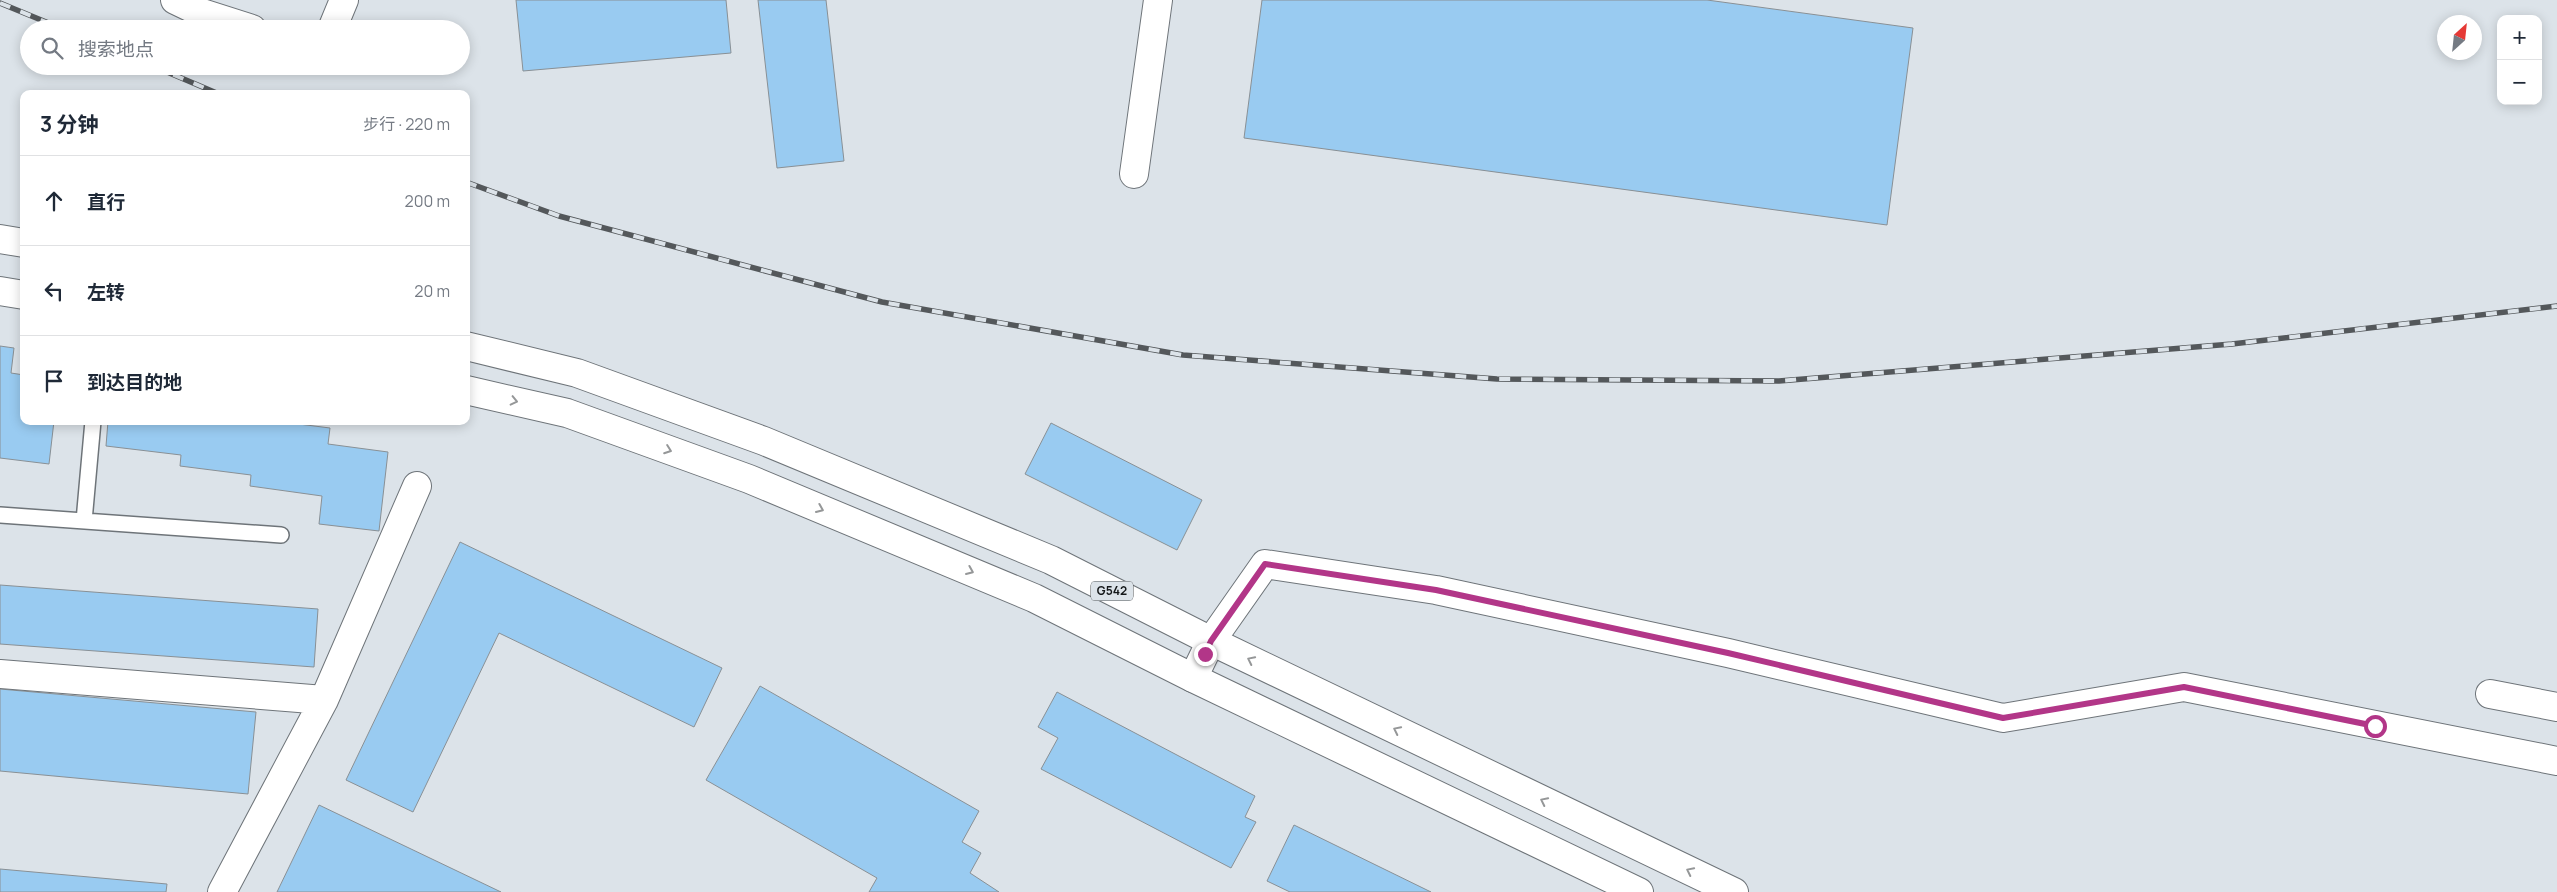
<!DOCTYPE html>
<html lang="zh">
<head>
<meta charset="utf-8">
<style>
  :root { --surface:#fff; --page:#f6f6f7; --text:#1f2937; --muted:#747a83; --line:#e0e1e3 }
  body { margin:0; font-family:Manrope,"Noto Sans SC",sans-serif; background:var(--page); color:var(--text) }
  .controls { position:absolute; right:15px; top:15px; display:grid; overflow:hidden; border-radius:10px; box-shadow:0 2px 12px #0003 }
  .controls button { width:45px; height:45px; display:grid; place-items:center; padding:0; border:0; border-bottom:1px solid var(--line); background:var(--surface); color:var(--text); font:25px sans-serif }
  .compass { position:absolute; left:2437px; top:15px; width:45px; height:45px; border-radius:50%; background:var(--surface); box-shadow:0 2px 12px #0003; rotate:27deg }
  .stop { position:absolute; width:15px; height:15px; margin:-11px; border:4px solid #b23688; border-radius:50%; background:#fff }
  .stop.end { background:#b23688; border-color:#fff; box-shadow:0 1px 5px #0008 }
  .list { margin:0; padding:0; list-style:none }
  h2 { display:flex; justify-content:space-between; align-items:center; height:65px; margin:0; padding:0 20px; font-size:21px }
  h2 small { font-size:16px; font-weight:400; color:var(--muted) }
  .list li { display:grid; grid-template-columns:32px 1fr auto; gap:15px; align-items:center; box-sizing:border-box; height:90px; padding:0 20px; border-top:1px solid var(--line) }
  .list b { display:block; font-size:19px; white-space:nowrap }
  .list em { font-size:16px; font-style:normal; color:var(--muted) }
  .icon { flex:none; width:28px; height:28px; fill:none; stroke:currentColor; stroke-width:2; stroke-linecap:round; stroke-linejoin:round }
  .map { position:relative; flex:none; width:2557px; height:892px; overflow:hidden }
  .search { position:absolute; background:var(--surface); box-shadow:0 2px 12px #0003; left:20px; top:20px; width:450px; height:55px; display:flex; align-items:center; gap:12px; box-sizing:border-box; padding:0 18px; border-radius:28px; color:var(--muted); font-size:19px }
  .panel { position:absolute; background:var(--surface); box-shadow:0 2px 12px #0003; left:20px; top:90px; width:450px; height:335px; border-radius:10px }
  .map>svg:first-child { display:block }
</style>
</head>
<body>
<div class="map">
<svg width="2557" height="892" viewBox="0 0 2557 892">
  <rect width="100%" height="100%" fill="#dce3e9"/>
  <!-- building -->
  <path fill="#99cbf1" stroke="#899095" d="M516,0H726L731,53L523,71Z
    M758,0H826L844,161L777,168Z
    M1262,0H1707L1913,28L1887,225L1244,138Z
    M0,346L14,348L11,373L24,375V421H54L49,464L0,458Z
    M108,421H275L330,428L328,444L388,452L379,531L319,524L322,496L250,486L251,475L180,466L181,455L106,446Z
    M1051,423L1202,500L1177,550L1025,474Z
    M460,542L722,668L694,727L499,633L413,812L346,780Z
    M0,585L318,609L314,667L0,644Z
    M760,686L979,811L962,842L981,853L970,873L999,892H869L877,878L706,780Z
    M0,689L256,712L248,794L0,771Z
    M1057,692L1255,796L1245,817L1256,822L1231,868L1041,769L1058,738L1038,727Z
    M319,805L501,892H277Z
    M1294,825L1431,892H1290L1267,881Z
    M0,869L167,884L166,892H0Z"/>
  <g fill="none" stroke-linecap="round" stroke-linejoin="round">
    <defs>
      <path id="lane" d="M0,515L281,535
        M84,521L93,421"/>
      <path id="street" d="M175,0L202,13L252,29
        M332,29L344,0
        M1134,174L1158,0
        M0,674L324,700
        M1193,678L1211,641L1265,564L1436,590L1728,653L2003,718L2184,687L2557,761
        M2490,694L2557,707
        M222,892L324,700L417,486"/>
      <path id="highway" d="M0,239L24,243
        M0,291L24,295
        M466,346L577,373L764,441L1051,560L1211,641L1734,892
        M466,390L567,413L749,479L1034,598L1193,678L1639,892"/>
    </defs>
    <!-- lane casing -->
    <use href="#lane" stroke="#6e7479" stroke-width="18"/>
    <!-- street casing -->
    <use href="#street" stroke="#6e7479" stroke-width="30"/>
    <!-- highway casing -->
    <use href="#highway" stroke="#6e7479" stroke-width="30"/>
    <!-- lane -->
    <use href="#lane" stroke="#fff" stroke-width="15"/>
    <!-- street -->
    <use href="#street" stroke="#fff" stroke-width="28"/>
    <!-- highway -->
    <use href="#highway" stroke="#fff" stroke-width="28"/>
    <defs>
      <path id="rail" d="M0,3L63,29
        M153,66L219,94
        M466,182L559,216L882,302L1183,355L1497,379L1779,381L2232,344L2557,306"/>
    </defs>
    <!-- rail casing -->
    <use href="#rail" stroke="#54585b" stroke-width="5.5"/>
    <!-- rail -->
    <use href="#rail" stroke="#dce3e9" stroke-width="4" stroke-dasharray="11" stroke-linecap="butt"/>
  </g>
  <!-- one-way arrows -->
  <defs><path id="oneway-chevron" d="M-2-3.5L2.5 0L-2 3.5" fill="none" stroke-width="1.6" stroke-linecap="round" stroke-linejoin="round" transform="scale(1.25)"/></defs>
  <g stroke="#959798">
    <use href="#oneway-chevron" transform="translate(514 401) rotate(13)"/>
    <use href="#oneway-chevron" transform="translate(668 450) rotate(20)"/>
    <use href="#oneway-chevron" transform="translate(820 509) rotate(23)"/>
    <use href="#oneway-chevron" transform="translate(970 571) rotate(23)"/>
    <use href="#oneway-chevron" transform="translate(1251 660) rotate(-154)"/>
    <use href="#oneway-chevron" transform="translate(1397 730) rotate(-154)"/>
    <use href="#oneway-chevron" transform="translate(1544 801) rotate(-154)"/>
    <use href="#oneway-chevron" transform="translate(1690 871) rotate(-154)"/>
  </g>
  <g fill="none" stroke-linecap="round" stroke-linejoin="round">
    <!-- route -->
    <path stroke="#b23688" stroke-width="6" d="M1205,654L1211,641L1265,564L1436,590L1728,653L2003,718L2184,687L2375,726"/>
  </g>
  <g text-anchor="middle" stroke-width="4" stroke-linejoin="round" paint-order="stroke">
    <!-- shield labels -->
    <rect fill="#dce3e9" stroke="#505457" stroke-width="1" x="1091" y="581.5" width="42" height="19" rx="4"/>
    <g font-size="12" font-weight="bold" fill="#141719">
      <text x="1112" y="595">G542</text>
    </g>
  </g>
</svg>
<div class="controls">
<button>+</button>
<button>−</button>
</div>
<svg class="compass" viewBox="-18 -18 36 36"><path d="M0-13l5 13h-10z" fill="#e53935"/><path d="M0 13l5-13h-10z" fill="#747a83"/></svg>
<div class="stop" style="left:2375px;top:726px"></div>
<div class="stop end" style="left:1205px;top:654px"></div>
<div class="search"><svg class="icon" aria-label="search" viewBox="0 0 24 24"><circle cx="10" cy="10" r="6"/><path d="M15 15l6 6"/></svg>搜索地点</div>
<section class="panel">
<h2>3 分钟<small>步行 · 220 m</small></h2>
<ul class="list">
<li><svg class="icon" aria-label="ahead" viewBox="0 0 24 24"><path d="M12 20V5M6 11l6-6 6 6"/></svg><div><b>直行</b></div><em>200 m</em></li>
<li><svg class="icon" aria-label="left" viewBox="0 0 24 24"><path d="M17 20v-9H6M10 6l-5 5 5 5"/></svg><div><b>左转</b></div><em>20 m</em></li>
<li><svg class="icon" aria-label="arrive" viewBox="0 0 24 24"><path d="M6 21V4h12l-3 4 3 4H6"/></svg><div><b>到达目的地</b></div></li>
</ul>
</section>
</div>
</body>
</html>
